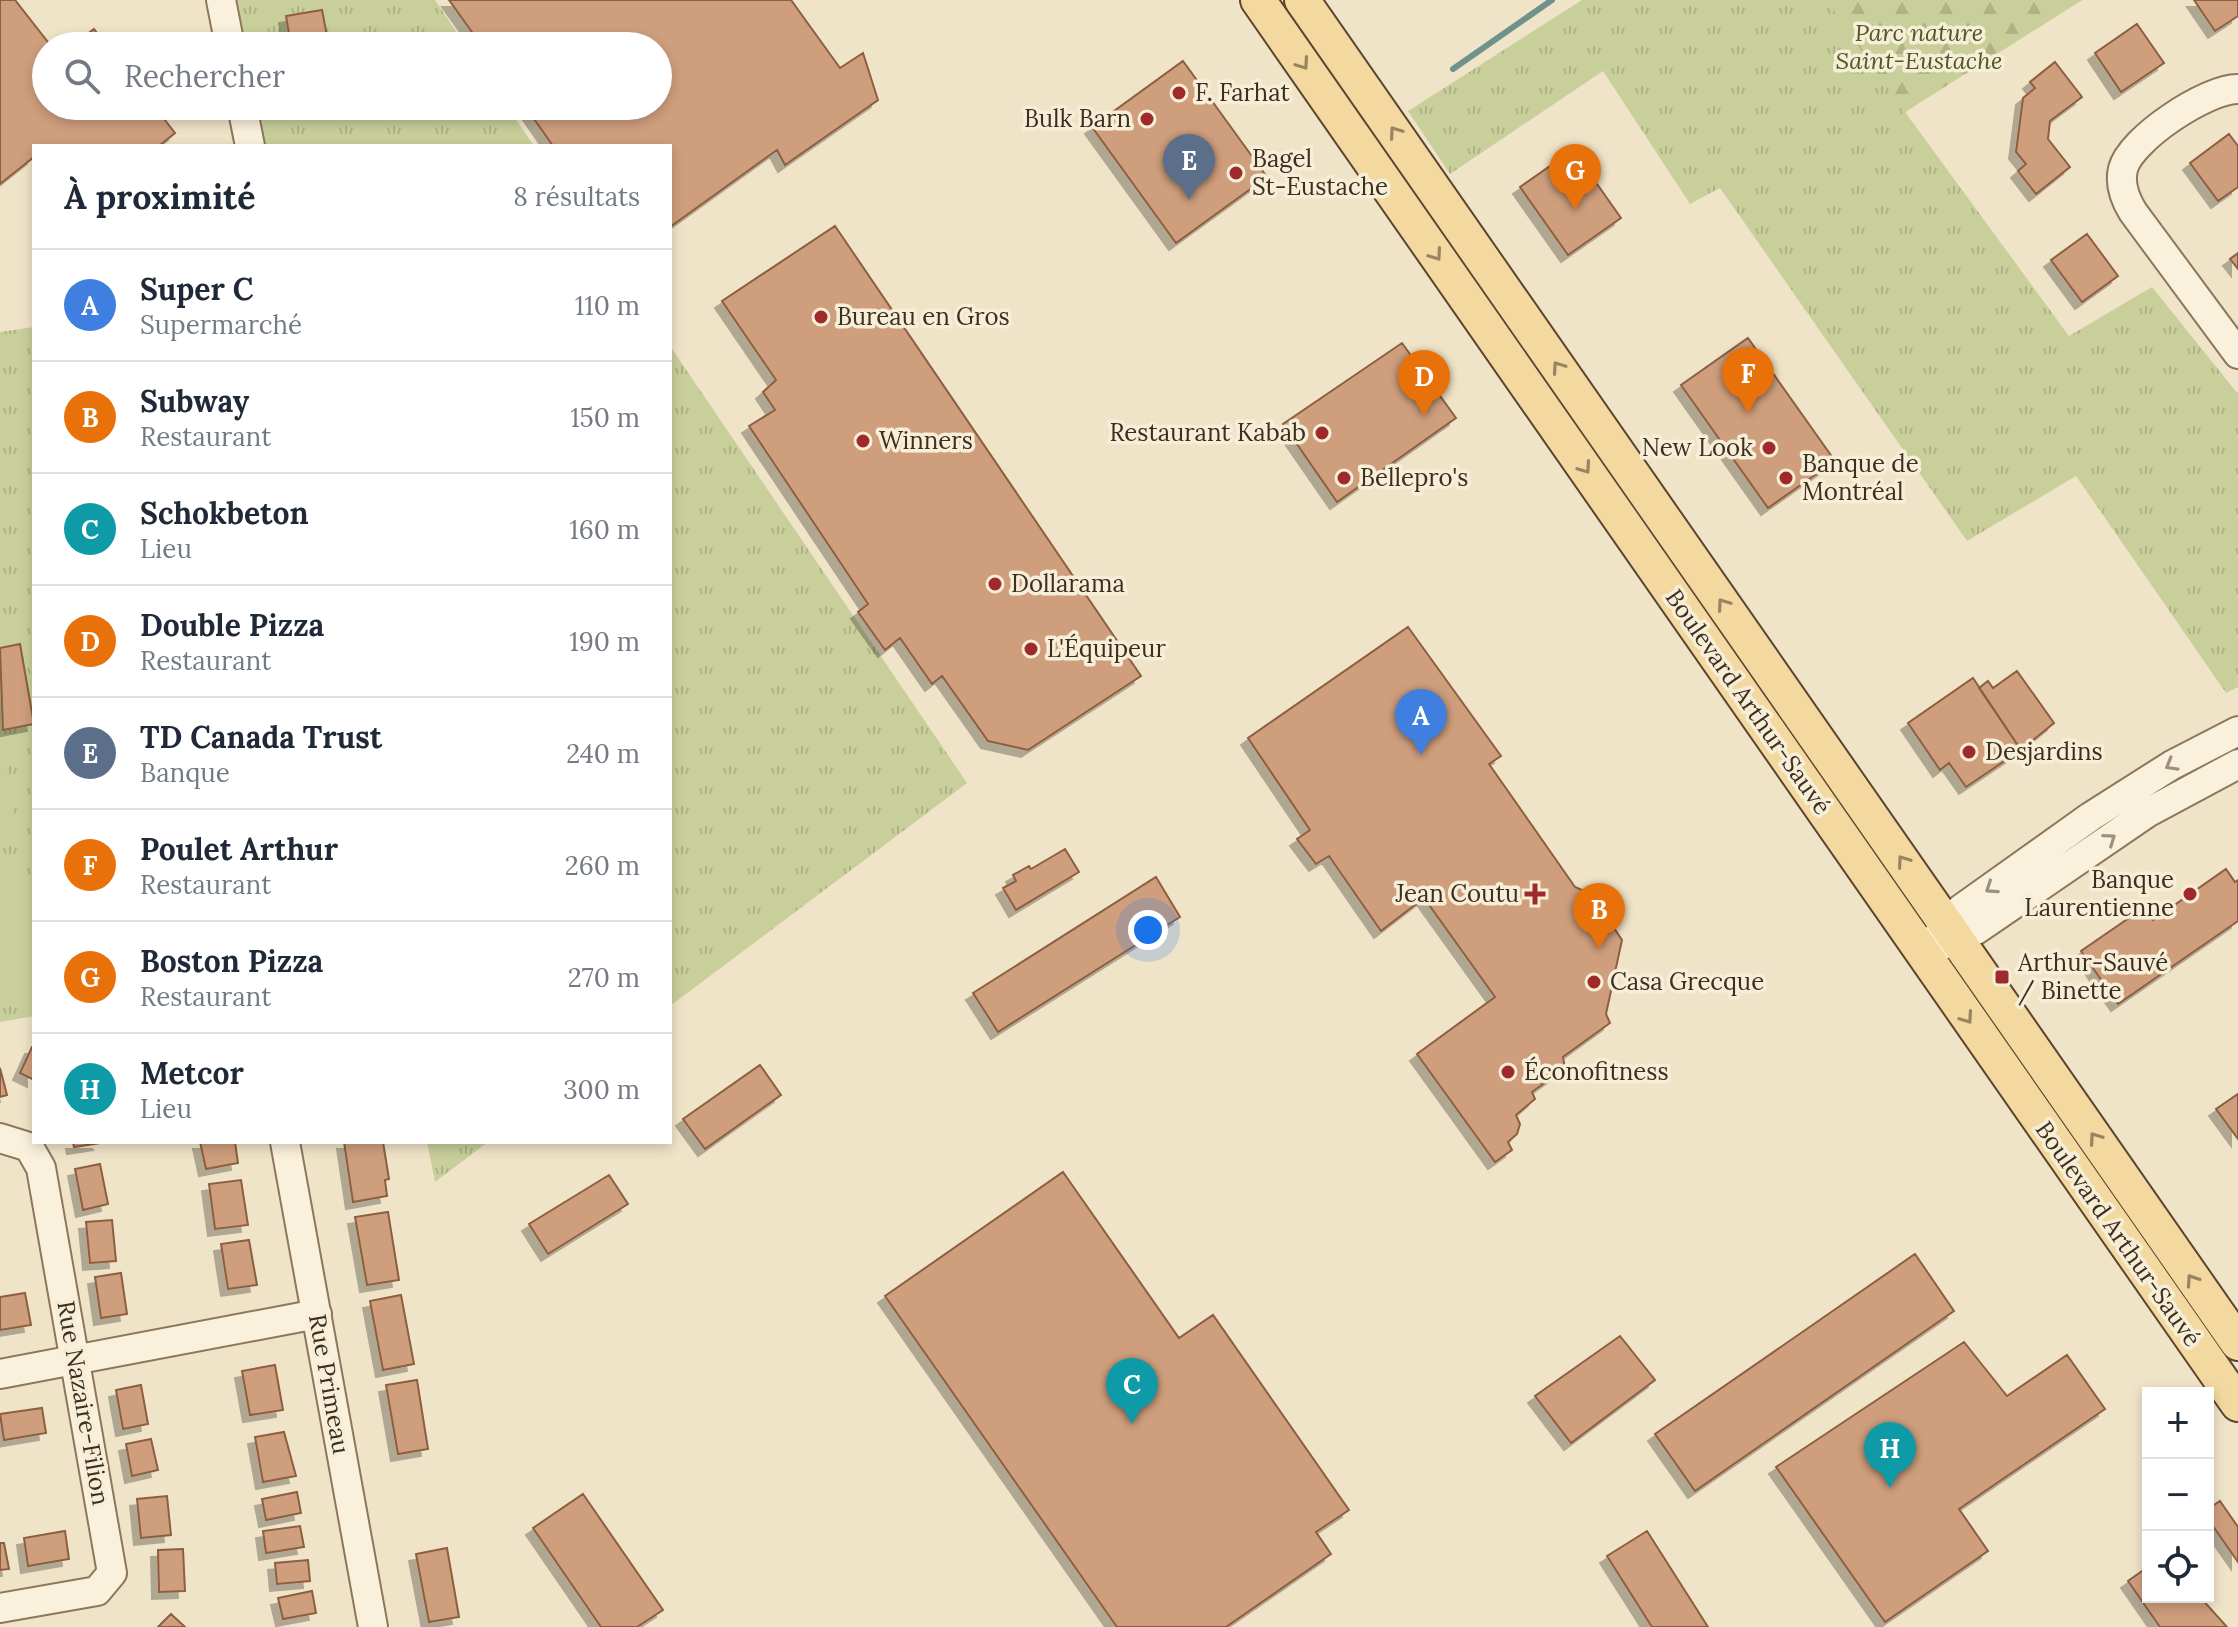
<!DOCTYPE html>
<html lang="fr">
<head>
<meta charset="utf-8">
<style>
  :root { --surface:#fff; --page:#f6f6f7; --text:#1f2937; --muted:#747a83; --line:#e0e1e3; --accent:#1a73e8 }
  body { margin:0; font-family:Lora,serif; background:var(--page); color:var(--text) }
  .controls { position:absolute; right:24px; bottom:24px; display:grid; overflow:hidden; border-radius:0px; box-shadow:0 4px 12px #0003 }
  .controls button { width:72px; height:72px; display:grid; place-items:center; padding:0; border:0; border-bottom:2px solid var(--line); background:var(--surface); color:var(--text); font:40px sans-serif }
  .you { position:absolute; left:1148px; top:930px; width:28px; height:28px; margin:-20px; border:6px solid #fff; border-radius:50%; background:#1a73e8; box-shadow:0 0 0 12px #1a73e833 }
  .badge { display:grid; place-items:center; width:52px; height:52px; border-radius:50%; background:var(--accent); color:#fff; font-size:26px; font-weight:700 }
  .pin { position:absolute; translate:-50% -66px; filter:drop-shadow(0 2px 4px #0008) }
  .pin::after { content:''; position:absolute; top:42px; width:28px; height:24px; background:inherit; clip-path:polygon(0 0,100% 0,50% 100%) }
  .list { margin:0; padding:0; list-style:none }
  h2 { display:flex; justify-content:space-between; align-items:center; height:104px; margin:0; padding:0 32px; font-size:34px }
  h2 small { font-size:26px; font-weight:400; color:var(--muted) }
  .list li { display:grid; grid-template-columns:52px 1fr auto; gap:24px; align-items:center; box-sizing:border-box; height:112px; padding:0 32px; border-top:2px solid var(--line) }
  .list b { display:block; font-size:30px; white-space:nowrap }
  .list p { margin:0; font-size:26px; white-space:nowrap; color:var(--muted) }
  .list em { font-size:26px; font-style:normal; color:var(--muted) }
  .icon { flex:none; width:44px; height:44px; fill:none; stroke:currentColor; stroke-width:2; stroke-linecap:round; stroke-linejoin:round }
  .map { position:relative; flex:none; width:2238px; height:1627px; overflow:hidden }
  .search { position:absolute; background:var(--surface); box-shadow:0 4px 12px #0003; left:32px; top:32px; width:640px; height:88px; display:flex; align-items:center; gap:20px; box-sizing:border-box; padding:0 28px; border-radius:44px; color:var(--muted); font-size:30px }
  .panel { position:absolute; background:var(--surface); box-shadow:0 4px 12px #0003; left:32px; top:144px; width:640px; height:1000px; border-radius:0px }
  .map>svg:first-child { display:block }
</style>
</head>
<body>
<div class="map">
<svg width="2238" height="1627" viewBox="0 0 2238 1627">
  <defs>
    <pattern id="grass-tufts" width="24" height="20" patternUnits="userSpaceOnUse" patternTransform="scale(2)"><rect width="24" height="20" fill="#c9cf9b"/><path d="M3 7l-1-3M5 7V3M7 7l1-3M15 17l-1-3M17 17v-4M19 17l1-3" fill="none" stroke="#aeb285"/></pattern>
    <pattern id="forest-firs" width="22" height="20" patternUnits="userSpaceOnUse" patternTransform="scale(2)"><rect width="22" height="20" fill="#c9cf9b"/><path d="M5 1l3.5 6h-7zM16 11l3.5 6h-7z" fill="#aeb285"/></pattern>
    <filter id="shadow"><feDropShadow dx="-7" dy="7" stdDeviation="0" flood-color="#0004"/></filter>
  </defs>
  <rect width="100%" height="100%" fill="#f0e4c8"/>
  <!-- grass -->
  <path fill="url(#grass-tufts)" d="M218,0H435L466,46H227Z
    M1582,0H2082L1905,112L2069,336L2152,287L2238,394V687L2226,693L2076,476L1967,541L1720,188L1690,204L1603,71L1450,174L1408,111Z
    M238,106H507L534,146H245Z
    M34,327V1016L0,1022V332Z
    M670,346L967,783L670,1006Z
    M427,1142H488L435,1182Z"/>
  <!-- forest -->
  <path fill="url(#forest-firs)" d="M1826,0H2082L1905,112Z"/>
  <!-- pitch -->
  <path fill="#c9cf9b" d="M0,738L16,825L0,828Z
    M34,875V1002L0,1008V881Z"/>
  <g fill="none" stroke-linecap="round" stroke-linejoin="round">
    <!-- stream -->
    <path stroke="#6f938a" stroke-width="6" d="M1453,69L1552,0"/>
  </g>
  <!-- building -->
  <path fill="#cf9f7d" stroke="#8d5f41" stroke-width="2" filter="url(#shadow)" d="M0,0H15L51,46H46V106H154L175,133L159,146H34V157L0,184Z
    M449,0H791L840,68L863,53L878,100L785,165L777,150L670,227V146H553L525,106H658V46H482Z
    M2194,0H2238V16L2215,31Z
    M322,10L329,46H291L286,16Z
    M2137,24L2164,63L2121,92L2095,53Z
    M94,29L107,46H72Z
    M1183,61L1267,177L1176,243L1092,127Z
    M2055,62L2082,97L2050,121L2048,139L2070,167L2036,194L2018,171L2026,164L2016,152L2023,98L2035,88L2030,82Z
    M2229,134L2238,146V187L2218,201L2190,163Z
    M1573,150L1621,218L1568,255L1520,187Z
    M835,226L1141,676L1028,750L988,741L942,676L932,684L900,638L885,650L858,612L868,604L749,426L775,410L763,392L776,380L722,301Z
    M2087,234L2118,276L2082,302L2051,260Z
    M2238,253V269L2230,259Z
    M1748,338L1835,461L1768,508L1681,385Z
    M1402,343L1456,418L1337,502L1283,424Z
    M1408,627L1501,756L1489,764L1575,887L1591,894L1622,940L1606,1014L1610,1023L1563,1057L1565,1068L1532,1092L1535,1099L1516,1115L1520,1124L1517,1134L1508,1142L1512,1150L1495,1162L1417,1054L1495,997L1424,898L1381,931L1329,856L1316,864L1297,839L1310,830L1248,738Z
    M20,644L34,724L3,730L0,648Z
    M2017,671L2054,723L2021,750L1979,688L1988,681L1993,688Z
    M1973,678L2021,750L1966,787L1949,763L1940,770L1908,723Z
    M1065,849L1079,872L1016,910L1003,888L1016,881L1013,875L1029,866L1031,869Z
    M2226,869L2235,882L2238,880V921L2118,1004L2081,951L2145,907L2153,920Z
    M1156,877L1180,917L998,1032L973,993Z
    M32,1047H34V1080L20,1073Z
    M760,1065L781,1095L705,1149L683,1119Z
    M0,1068L7,1095L0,1097Z
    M2238,1094V1139L2216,1109Z
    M73,1142H99L100,1143L74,1147Z
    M200,1142H235L238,1163L206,1169Z
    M344,1142H383L389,1179L385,1180L387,1196L353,1202Z
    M100,1164L108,1204L83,1210L75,1169Z
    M1063,1172L1179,1338L1213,1315L1349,1510L1316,1532L1331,1554L1226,1627H1117L885,1296Z
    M609,1175L628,1204L548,1254L529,1224Z
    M241,1180L248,1225L215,1229L209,1184Z
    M388,1212L399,1280L367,1285L355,1217Z
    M112,1220L116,1261L90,1263L86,1222Z
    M249,1240L257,1285L228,1289L221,1244Z
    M1915,1254L1954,1311L1695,1491L1655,1434Z
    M121,1273L127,1314L101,1318L95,1277Z
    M25,1293L31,1325L0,1330V1297Z
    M401,1295L414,1364L383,1370L370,1301Z
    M1620,1336L1655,1380L1571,1443L1535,1396Z
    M1964,1342L2007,1396L2067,1355L2105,1409L1959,1509L1988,1551L1885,1622L1776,1467Z
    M275,1365L283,1410L250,1415L242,1371Z
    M417,1380L428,1449L398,1454L386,1385Z
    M141,1385L148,1424L123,1429L116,1390Z
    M42,1408L46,1433L4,1440L0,1414Z
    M284,1432L296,1476L263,1482L255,1437Z
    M151,1439L158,1470L132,1476L126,1444Z
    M297,1492L301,1513L266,1520L262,1499Z
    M583,1494L663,1610L637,1627H601L533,1528Z
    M167,1496L171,1535L141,1538L137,1499Z
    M2220,1501L2238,1527V1562L2208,1519V1509Z
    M300,1526L304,1547L266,1553L263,1531Z
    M65,1531L69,1559L28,1566L24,1538Z
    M1647,1531L1708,1627H1652L1607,1556Z
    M0,1543H4L9,1569L0,1570Z
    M447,1548L459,1617L429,1622L416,1554Z
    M183,1549L185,1591L159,1592L158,1550Z
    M308,1560L310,1581L277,1584L275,1563Z
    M2148,1567V1597H2200L2227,1627H2160L2128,1581Z
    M312,1591L316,1613L283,1619L278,1598Z
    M171,1614L185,1627H158Z"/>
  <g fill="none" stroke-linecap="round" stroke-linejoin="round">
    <defs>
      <path id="minor" d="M221,0L230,46
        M2238,89C2208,88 2130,139 2123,169C2119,185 2125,199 2133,212L2238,354
        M242,106L250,146
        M1938,947L1976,930L2147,813L2238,764
        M1922,954L1961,909L2090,817L2172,765L2238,731
        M0,1138L29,1147L41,1168L112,1573L97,1591L0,1608
        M285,1142L373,1627
        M0,1374L317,1314"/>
      <path id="major" d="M1258,0L2238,1404
        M1302,0L2238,1343"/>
    </defs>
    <!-- minor casing -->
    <use href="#minor" stroke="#8d765c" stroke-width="32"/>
    <!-- major casing -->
    <use href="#major" stroke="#5b4430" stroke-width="38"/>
    <!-- minor -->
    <use href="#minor" stroke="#faf1dc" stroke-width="28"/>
    <!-- major -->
    <use href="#major" stroke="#f3d9a0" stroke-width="34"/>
  </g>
  <!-- one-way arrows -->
  <defs><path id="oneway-chevron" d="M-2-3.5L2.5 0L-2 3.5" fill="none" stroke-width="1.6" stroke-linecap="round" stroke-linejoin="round" transform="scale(2)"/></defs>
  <g stroke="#988460">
    <use href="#oneway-chevron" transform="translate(1303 64) rotate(55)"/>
    <use href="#oneway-chevron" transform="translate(1395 132) rotate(-125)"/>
    <use href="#oneway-chevron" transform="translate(1436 255) rotate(55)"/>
    <use href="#oneway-chevron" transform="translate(1558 367) rotate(-125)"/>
    <use href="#oneway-chevron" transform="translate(1585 468) rotate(55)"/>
    <use href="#oneway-chevron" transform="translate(1723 604) rotate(-125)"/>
    <use href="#oneway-chevron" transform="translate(1903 861) rotate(-125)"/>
    <use href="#oneway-chevron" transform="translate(1967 1018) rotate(55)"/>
    <use href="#oneway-chevron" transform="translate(2095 1138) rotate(-125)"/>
    <use href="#oneway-chevron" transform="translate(2192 1280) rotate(-124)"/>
  </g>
  <g stroke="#9c907e">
    <use href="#oneway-chevron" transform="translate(2171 765) rotate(150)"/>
    <use href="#oneway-chevron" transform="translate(2110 839) rotate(-35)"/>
    <use href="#oneway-chevron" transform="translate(1991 888) rotate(146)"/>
  </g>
  <!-- markers -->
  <g fill="#9e2a2b" stroke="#f7eed8" stroke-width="3">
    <circle cx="1179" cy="93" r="8"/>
    <circle cx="1147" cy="119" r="8"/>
    <circle cx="1236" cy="173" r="8"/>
    <circle cx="821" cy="317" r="8"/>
    <circle cx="1322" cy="433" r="8"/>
    <circle cx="863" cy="441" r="8"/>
    <circle cx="1769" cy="448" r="8"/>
    <circle cx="1344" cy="478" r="8"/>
    <circle cx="1786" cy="478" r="8"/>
    <circle cx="995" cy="584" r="8"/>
    <circle cx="1031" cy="649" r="8"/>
    <circle cx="1969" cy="752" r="8"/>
    <path d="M1531 882h8v8h8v8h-8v8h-8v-8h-8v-8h8z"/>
    <circle cx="2190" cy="894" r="8"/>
    <rect x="1994" y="969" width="16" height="16" rx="4"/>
    <circle cx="1594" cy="982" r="8"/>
    <circle cx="1508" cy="1072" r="8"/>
  </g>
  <g text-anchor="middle" stroke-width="7" stroke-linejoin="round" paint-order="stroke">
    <!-- park labels -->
    <g font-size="24" font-style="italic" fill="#4d5a26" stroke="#f7eed8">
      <text x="1919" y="41">Parc nature<tspan x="1919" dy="28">Saint-Eustache</tspan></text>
    </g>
    <!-- poi labels -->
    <g font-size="24" fill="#3d2e20" stroke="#f7eed8" text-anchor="start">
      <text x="1195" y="101">F. Farhat</text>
      <text x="1131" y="127" text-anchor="end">Bulk Barn</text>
      <text x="1252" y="167">Bagel<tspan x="1252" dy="28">St-Eustache</tspan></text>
      <text x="837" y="325">Bureau en Gros</text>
      <text x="1306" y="441" text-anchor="end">Restaurant Kabab</text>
      <text x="879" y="449">Winners</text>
      <text x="1753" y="456" text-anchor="end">New Look</text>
      <text x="1802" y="472">Banque de<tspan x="1802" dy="28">Montréal</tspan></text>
      <text x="1360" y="486">Bellepro's</text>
      <text x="1011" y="592">Dollarama</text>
      <text x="1047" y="657">L'Équipeur</text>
      <text x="1985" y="760">Desjardins</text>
      <text x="2174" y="888" text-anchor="end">Banque<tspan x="2174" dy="28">Laurentienne</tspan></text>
      <text x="1519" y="902" text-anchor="end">Jean Coutu</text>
      <text x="2018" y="971">Arthur-Sauvé<tspan x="2018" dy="28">/ Binette</tspan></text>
      <text x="1610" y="990">Casa Grecque</text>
      <text x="1524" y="1080">Éconofitness</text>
    </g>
    <!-- street labels -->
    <g font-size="24" fill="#3d2e20" stroke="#f7eed8">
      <text transform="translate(1748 702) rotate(55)" y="8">Boulevard Arthur-Sauvé</text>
      <text transform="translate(2118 1234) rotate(55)" y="8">Boulevard Arthur-Sauvé</text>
      <text transform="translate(329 1384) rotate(80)" y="8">Rue Primeau</text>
      <text transform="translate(83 1403) rotate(80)" y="8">Rue Nazaire-Filion</text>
    </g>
  </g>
</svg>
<div class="controls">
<button>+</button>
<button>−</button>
<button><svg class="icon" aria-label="locate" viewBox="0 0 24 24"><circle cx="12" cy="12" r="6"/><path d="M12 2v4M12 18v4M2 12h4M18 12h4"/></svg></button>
</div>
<div class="you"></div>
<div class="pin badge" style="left:1421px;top:755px;background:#3f7fe0">A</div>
<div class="pin badge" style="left:1599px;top:949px;background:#e8710a">B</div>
<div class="pin badge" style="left:1132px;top:1424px;background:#0f9aa8">C</div>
<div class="pin badge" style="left:1424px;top:416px;background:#e8710a">D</div>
<div class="pin badge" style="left:1189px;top:200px;background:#5c6f8a">E</div>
<div class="pin badge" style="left:1748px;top:413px;background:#e8710a">F</div>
<div class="pin badge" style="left:1575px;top:210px;background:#e8710a">G</div>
<div class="pin badge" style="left:1890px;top:1488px;background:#0f9aa8">H</div>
<div class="search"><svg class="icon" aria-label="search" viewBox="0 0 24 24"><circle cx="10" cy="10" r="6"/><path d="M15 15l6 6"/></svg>Rechercher</div>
<section class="panel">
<h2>À proximité<small>8 résultats</small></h2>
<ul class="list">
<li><span class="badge" style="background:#3f7fe0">A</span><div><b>Super C</b><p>Supermarché</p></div><em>110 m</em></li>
<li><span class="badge" style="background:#e8710a">B</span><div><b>Subway</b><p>Restaurant</p></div><em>150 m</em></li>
<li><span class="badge" style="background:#0f9aa8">C</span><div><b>Schokbeton</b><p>Lieu</p></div><em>160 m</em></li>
<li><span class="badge" style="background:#e8710a">D</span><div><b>Double Pizza</b><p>Restaurant</p></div><em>190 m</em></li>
<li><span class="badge" style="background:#5c6f8a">E</span><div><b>TD Canada Trust</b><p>Banque</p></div><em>240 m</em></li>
<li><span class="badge" style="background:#e8710a">F</span><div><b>Poulet Arthur</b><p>Restaurant</p></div><em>260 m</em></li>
<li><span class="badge" style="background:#e8710a">G</span><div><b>Boston Pizza</b><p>Restaurant</p></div><em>270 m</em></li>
<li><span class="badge" style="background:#0f9aa8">H</span><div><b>Metcor</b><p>Lieu</p></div><em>300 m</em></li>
</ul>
</section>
</div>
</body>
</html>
